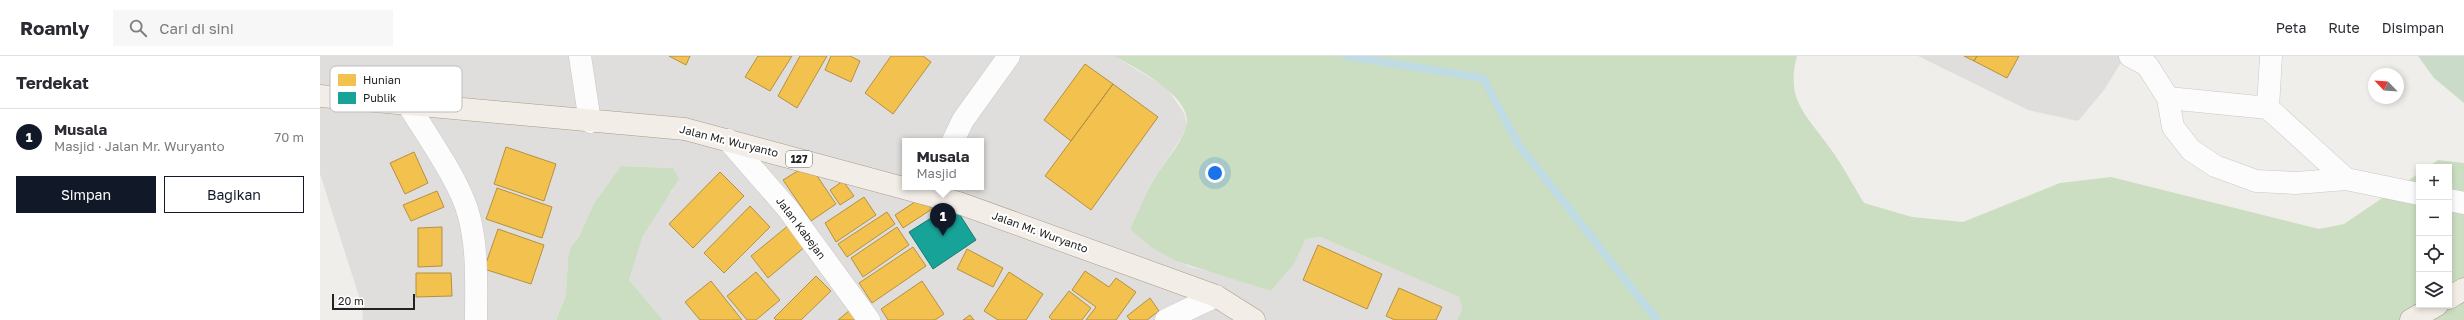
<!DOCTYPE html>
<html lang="id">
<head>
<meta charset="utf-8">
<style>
  :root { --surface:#fff; --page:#f7f7f7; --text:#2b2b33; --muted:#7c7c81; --line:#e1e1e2; --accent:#111827 }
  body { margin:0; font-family:"Golos Text",sans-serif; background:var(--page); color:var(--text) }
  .controls { position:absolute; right:12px; bottom:12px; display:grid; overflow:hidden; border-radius:0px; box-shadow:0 2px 6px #0003 }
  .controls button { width:36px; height:36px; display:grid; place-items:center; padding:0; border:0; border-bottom:1px solid var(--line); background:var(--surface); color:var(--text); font:20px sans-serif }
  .compass { position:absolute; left:2048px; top:12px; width:36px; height:36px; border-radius:50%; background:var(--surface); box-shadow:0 2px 6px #0003; rotate:295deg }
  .scale { position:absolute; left:12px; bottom:10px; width:83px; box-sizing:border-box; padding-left:4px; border:2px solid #222; border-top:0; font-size:11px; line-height:14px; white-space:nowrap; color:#222; -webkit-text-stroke:3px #fff; paint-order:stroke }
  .you { position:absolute; left:895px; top:117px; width:14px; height:14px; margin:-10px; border:3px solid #fff; border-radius:50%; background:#1a73e8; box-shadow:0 0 0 6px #1a73e833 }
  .badge { display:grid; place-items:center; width:26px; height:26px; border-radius:50%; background:var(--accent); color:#fff; font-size:13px; font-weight:700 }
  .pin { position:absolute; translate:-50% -33px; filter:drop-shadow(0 1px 2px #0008) }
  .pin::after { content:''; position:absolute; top:21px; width:14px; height:12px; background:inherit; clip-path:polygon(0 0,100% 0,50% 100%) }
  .popup { position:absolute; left:582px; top:82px; width:82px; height:52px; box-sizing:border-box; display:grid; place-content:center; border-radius:0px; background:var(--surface); filter:drop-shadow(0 1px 3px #0005); font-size:13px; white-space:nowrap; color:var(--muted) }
  .popup b { font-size:15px; color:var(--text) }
  .popup::after { content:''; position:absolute; left:50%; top:100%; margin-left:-8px; border:8px solid transparent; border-top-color:var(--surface) }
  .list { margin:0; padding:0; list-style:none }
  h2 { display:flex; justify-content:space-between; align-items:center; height:52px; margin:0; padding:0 16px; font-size:17px }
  h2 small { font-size:13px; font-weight:400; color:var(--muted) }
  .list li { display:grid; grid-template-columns:26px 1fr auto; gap:12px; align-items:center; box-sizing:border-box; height:56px; padding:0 16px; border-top:1px solid var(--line) }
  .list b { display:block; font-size:15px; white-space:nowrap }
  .list p { margin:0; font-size:13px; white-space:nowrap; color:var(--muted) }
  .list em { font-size:13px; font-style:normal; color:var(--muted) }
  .actions { display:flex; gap:8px; padding:12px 16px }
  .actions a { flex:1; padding:9px 0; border:1px solid var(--accent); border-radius:0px; text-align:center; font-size:14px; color:var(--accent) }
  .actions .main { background:var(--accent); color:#fff }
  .icon { flex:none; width:22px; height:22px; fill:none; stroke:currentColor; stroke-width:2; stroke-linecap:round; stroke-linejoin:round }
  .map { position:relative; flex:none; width:2144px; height:264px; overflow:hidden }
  header { display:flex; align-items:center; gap:24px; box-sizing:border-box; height:56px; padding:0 20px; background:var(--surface); border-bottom:1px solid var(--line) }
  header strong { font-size:19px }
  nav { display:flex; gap:22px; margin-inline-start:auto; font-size:14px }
  .search { width:280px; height:36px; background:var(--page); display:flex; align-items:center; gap:10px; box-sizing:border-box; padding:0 14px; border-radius:0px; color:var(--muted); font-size:15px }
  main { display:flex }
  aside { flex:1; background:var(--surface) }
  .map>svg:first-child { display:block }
</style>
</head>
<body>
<header>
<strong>Roamly</strong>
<div class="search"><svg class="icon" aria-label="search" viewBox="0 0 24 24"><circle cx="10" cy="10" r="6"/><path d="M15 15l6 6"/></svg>Cari di sini</div>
<nav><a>Peta</a><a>Rute</a><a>Disimpan</a></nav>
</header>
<main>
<aside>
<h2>Terdekat<small></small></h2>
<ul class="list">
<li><span class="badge">1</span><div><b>Musala</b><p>Masjid · Jalan Mr. Wuryanto</p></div><em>70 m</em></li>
</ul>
<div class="actions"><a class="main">Simpan</a><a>Bagikan</a></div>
</aside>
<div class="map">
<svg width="2144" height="264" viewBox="0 0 2144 264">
  <rect width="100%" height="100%" fill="#f0eeeb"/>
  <!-- residential -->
  <path fill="#dfdedc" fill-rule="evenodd" d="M0,0H794L847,32L864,57L867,69L861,82L833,124L810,173L844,198L870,211L897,217L951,235L974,208L986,183L1002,181L1139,241L1142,254L1137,264H343L309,224L323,180L344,144L353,134V112L301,110L274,147L259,181L251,190L248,202L246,240L236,264H43L42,250L0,118ZM585,85H661V131H585Z
    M1598,0H1805L1784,34L1758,65L1708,54Z"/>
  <!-- forest -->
  <path fill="#cbdec1" d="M794,0H1477C1465,45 1487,59 1510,92C1523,110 1533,129 1544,147L1592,161L1643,166L1740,127L1791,121L1999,173L2024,168L2099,117V249H2129V111H2108L2118,104L2144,107V264H1137L1142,254L1139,241L1001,181L986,183L974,208L951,235L856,205L831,191L810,173C818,156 825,139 834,123C844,106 860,90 866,71C876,42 814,11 794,0Z
    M301,110L353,112L359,123L323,180L309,224L343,264H236L246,240L248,202L251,190L259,181L274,147Z"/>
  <!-- cemetery -->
  <path fill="#cadbca" d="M2098,0H2144V47L2114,22Z"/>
  <!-- homes -->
  <path fill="#f2c14e" stroke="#b49141" d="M349,0H370L366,9Z
    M438,0H472L450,35L425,21Z
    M480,0H507L477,52L458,40Z
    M511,0H530L540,5L531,26L505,14Z
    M571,0H603L611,6L573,58L545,37Z
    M1644,0H1657L1654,5Z
    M1657,0H1699L1687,22L1654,5Z
    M765,8L793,28L751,85L724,64Z
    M793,28L838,61L771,154L725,120Z
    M186,91L236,108L224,145L174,128Z
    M94,96L108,127L85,138L70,107Z
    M489,108L516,148L491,165L463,124Z
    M400,116L424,140L373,192L349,168Z
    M523,125L534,140L520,149L510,134Z
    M177,132L232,151L222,182L166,163Z
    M117,135L124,151L91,165L83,149Z
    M604,140L612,153L583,172L575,159Z
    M544,141L556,159L516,186L505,167Z
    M430,150L450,171L404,217L384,197Z
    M567,156L575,168L527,201L518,188Z
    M469,169L486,190L448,222L431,200Z
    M122,171V210L98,211V172Z
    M577,171L589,189L543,221L531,202Z
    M178,173L224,189L211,228L164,213Z
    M998,189L1062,218L1047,253L983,224Z
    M593,191L606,210L552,247L539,227Z
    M647,193L683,212L673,231L637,213Z
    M765,215L789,231L796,222L816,236L796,264H766L776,251L752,234Z
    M436,216L460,244L436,264H427L407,240Z
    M689,216L723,238L706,264H678L664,255Z
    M96,217H131L132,240L96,241Z
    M496,220L511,235L481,264H456L454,262Z
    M391,225L422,264H380L365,246Z
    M602,225L624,258L615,264H568L561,253Z
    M1079,232L1122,251L1116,264H1075L1066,260Z
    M749,235L771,252L762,264H732L729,261Z
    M830,242L839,255L827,264H810L807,260Z
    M530,254L539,264H518Z
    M650,259L654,264H643Z"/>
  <!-- public -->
  <path fill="#17a398" stroke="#1a7c75" d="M633,148L656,184L613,213L589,176Z"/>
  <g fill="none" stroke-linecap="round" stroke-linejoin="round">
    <!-- stream -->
    <path stroke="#bfdbe3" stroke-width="8" d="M1026,0L1163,22L1198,88L1337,264"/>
    <defs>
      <path id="minor" d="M260,0L270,66
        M1810,0L1827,9L1848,42L1853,71L1871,94L1895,110L1936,125L1976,127L2026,123L2099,138
        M1951,0L1948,52L2026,123
        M1848,42L1948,52
        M89,50C107,80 141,127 149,160C158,194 156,229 156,264
        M408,84L468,153L549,264
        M633,85L643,64L689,0
        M2129,144L2144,147
        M846,264L896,240"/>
      <path id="major" d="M0,40L365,73L639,147L896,240L934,264
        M2129,242L2144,233
        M2091,264L2117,249"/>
    </defs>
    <!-- minor casing -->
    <use href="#minor" stroke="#c9c8c7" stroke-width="23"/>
    <!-- major casing -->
    <use href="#major" stroke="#a79c86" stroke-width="23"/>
    <!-- minor -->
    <use href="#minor" stroke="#fdfcfc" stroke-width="22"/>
    <!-- major -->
    <use href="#major" stroke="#f3ede7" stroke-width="22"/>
  </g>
  <g text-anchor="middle" stroke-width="4" stroke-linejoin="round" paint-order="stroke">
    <!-- shield labels -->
    <rect fill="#fff" stroke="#646464" stroke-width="1" x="466" y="95" width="26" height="16" rx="3"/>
    <g font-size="10" font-weight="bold" fill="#222">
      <text x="479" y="107">127</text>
    </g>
    <!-- street labels -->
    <g font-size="11" fill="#222" stroke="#fff">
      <text transform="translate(409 85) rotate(14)" y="4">Jalan Mr. Wuryanto</text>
      <text transform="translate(481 172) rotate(53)" y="4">Jalan Kabejan</text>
      <text transform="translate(720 176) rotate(20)" y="4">Jalan Mr. Wuryanto</text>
    </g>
  </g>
  <!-- legend -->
  <rect x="10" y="10" width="132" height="46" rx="6" fill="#fff" stroke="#bdbdbd" stroke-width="1"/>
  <rect x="18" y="18" width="18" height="12" fill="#f2c14e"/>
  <rect x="18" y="36" width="18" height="12" fill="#17a398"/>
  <g font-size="11" fill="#222">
    <text x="43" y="28">Hunian</text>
    <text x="43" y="46">Publik</text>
  </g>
</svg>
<div class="controls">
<button>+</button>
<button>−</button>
<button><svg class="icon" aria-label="locate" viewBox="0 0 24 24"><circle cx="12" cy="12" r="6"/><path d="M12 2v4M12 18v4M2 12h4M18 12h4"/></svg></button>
<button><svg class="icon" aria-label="layers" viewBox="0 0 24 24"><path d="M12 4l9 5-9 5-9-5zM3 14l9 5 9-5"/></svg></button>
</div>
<svg class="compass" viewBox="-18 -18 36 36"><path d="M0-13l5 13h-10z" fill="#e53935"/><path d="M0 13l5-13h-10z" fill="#7c7c81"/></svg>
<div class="scale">20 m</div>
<div class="you"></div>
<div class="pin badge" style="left:623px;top:180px">1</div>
<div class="popup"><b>Musala</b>Masjid</div>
</div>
</main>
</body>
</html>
